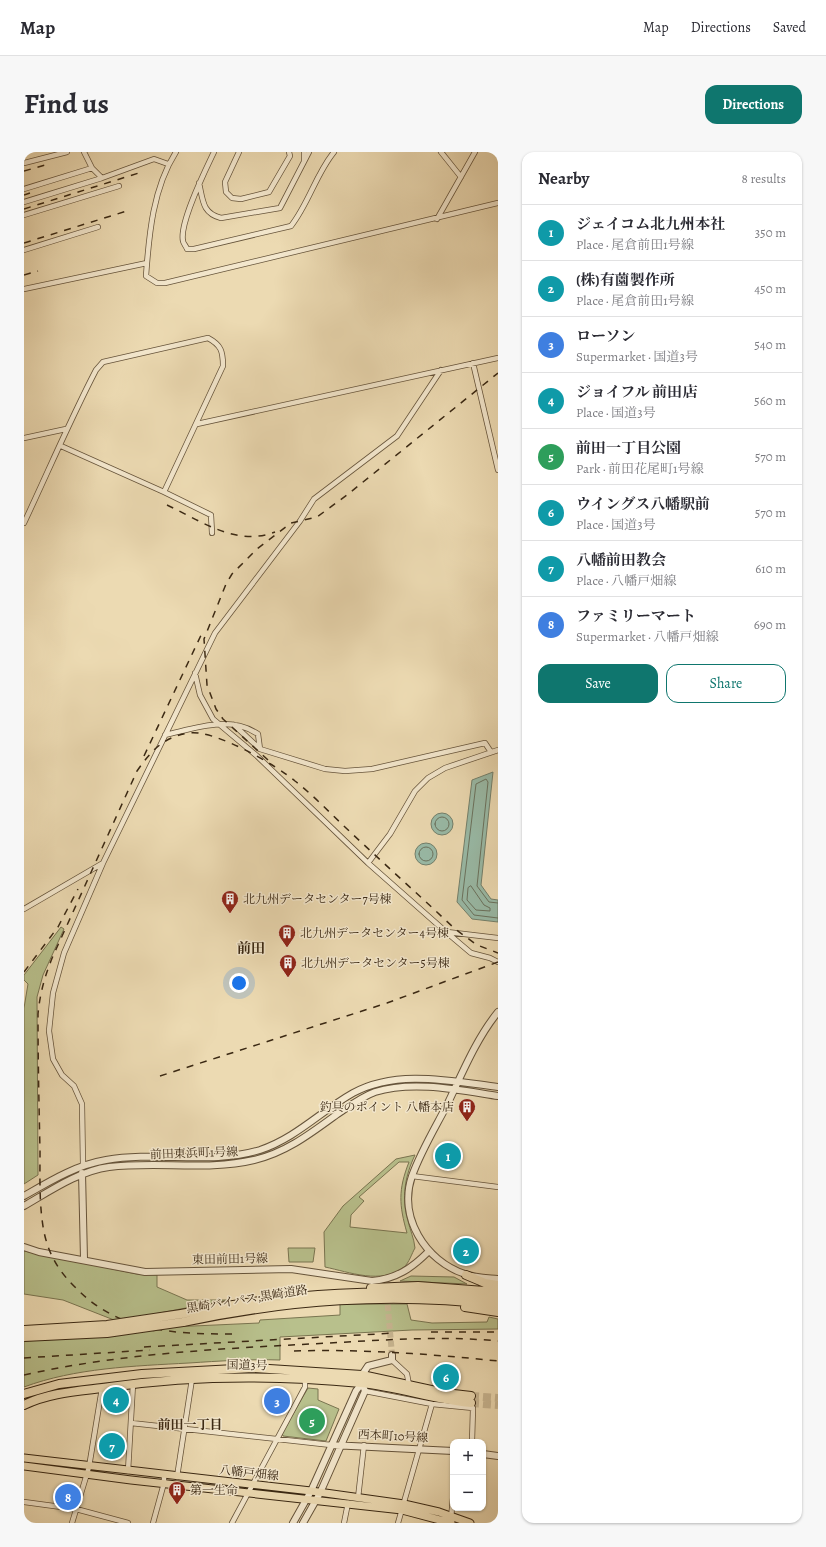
<!DOCTYPE html>
<html lang="en">
<head>
<meta charset="utf-8">
<style>
  :root { --surface:#fff; --page:#f7f7f7; --text:#2b2b33; --muted:#7c7c81; --line:#e1e1e2; --accent:#0f766e }
  body { margin:0; font-family:Alegreya,"Noto Serif JP",serif; background:var(--page); color:var(--text) }
  .controls { position:absolute; right:12px; bottom:12px; display:grid; overflow:hidden; border-radius:8px; box-shadow:0 1px 3px #0004 }
  .controls button { width:36px; height:36px; display:grid; place-items:center; padding:0; border:0; border-bottom:1px solid var(--line); background:var(--surface); color:var(--text); font:20px sans-serif }
  .you { position:absolute; left:215px; top:831px; width:14px; height:14px; margin:-10px; border:3px solid #fff; border-radius:50%; background:#1a73e8; box-shadow:0 0 0 6px #1a73e833 }
  .badge { display:grid; place-items:center; width:26px; height:26px; border-radius:50%; background:var(--accent); color:#fff; font-size:13px; font-weight:700 }
  .pin { position:absolute; translate:-50% -50%; border:2px solid #fff; box-shadow:0 1px 4px #0006 }
  .list { margin:0; padding:0; list-style:none }
  h2 { display:flex; justify-content:space-between; align-items:center; height:52px; margin:0; padding:0 16px; font-size:17px }
  h2 small { font-size:13px; font-weight:400; color:var(--muted) }
  .list li { display:grid; grid-template-columns:26px 1fr auto; gap:12px; align-items:center; box-sizing:border-box; height:56px; padding:0 16px; border-top:1px solid var(--line) }
  .list b { display:block; font-size:15px; white-space:nowrap }
  .list p { margin:0; font-size:13px; white-space:nowrap; color:var(--muted) }
  .list em { font-size:13px; font-style:normal; color:var(--muted) }
  .actions { display:flex; gap:8px; padding:12px 16px }
  .actions a { flex:1; padding:9px 0; border:1px solid var(--accent); border-radius:12px; text-align:center; font-size:14px; color:var(--accent) }
  .actions .main { background:var(--accent); color:#fff }
  .map { position:relative; flex:none; width:474px; height:1371px; overflow:hidden; border-radius:12px }
  header { display:flex; align-items:center; gap:24px; box-sizing:border-box; height:56px; padding:0 20px; background:var(--surface); border-bottom:1px solid var(--line) }
  header strong { font-size:19px }
  nav { display:flex; gap:22px; margin-inline-start:auto; font-size:14px }
  .intro { display:flex; align-items:center; justify-content:space-between; box-sizing:border-box; height:96px; padding:0 24px }
  h1 { margin:0; font-size:28px }
  .button { padding:10px 18px; border-radius:12px; background:var(--accent); color:#fff; font-size:14px; font-weight:700 }
  main { display:flex; gap:24px; padding:0 24px }
  aside { flex:1; background:var(--surface); border-radius:12px; box-shadow:0 1px 3px #0004 }
  .map>svg:first-child { display:block }
</style>
</head>
<body>
<header>
<strong>Map</strong>
<nav><a>Map</a><a>Directions</a><a>Saved</a></nav>
</header>
<div class="intro"><h1>Find us</h1><a class="button">Directions</a></div>
<main>
<div class="map">
<svg width="474" height="1371" viewBox="0 0 474 1371">
  <rect width="100%" height="100%" fill="#ecdab2"/>
  <filter id="stains"><feTurbulence type="fractalNoise" baseFrequency=".005" numOctaves="4"/><feColorMatrix values="0 0 0 0 .2 0 0 0 0 .09 0 0 0 0 .02 0 0 0 .5 -.17"/></filter>
  <radialGradient id="worn" r=".72"><stop offset=".6" stop-color="#630" stop-opacity="0"/><stop offset="1" stop-color="#630" stop-opacity=".3"/></radialGradient>
  <!-- green -->
  <path fill="#b8c08c" stroke="#797450" fill-rule="evenodd" d="M37,775L40,777L19,823L13,845L14,1023L0,1032V856L4,832L0,828V823Z
    M391,1003C381,1024 377,1046 384,1069C386,1078 390,1086 391,1096C388,1101 385,1111 380,1115C358,1133 325,1120 301,1115L300,1080L319,1054L372,1007ZM375,1010H385C374,1038 375,1053 383,1081L326,1075L327,1063L340,1049L335,1045Z
    M264,1096H291L289,1110H265Z
    M0,1099L113,1122L133,1123V1135L163,1148H204L109,1166L129,1179L148,1175L235,1171L236,1168L316,1163V1152H383L387,1168L408,1171L463,1170L465,1165L474,1167V1177L388,1178L256,1185V1208C226,1207 195,1209 165,1211C110,1214 51,1216 0,1235V1189L92,1184L90,1168L39,1148L0,1142Z
    M387,1124L430,1125L443,1132L376,1129Z
    M284,1236L294,1237V1248L315,1257L302,1289L259,1284L258,1281Z"/>
  <!-- water -->
  <path fill="#99bba8" stroke="#73806c" d="M469,620L457,733L467,747L474,748V770L448,767L433,750L448,628Z
    M407 672a11 11 0 1 1 22 0a11 11 0 1 1-22 0Z
    M391 702a11 11 0 1 1 22 0a11 11 0 1 1-22 0Z"/>
  <g fill="none" stroke-linecap="round" stroke-linejoin="round">
    <!-- shore -->
    <path stroke="#6a725e" stroke-width="1" d="M411 672a7 7 0 1 1 14 0a7 7 0 1 1-14 0Z
      M395 702a7 7 0 1 1 14 0a7 7 0 1 1-14 0Z
      M447,734L460,753L466,756V759L452,758L443,748L444,736Z
      M474,751L465,750L453,734L464,630L462,627L452,632L438,748L450,763L474,766"/>
    <!-- tertiary-tunnel -->
    <path stroke="#c8b692" stroke-width="6" stroke-dasharray="6 3" stroke-linecap="butt" d="M363,1144L368,1203"/>
    <!-- trunk-tunnel -->
    <path stroke="#c8b692" stroke-width="8" stroke-dasharray="8 4" stroke-linecap="butt" d="M447,1244L474,1246
      M447,1251L474,1253"/>
    <defs>
      <path id="minor" d="M60,0L68,16L78,26
        M152,0C129,36 125,82 122,124L133,131H141L474,51
        M190,0C182,17 155,71 159,89C159,91 162,94 163,97H170L267,74C285,51 292,22 310,0
        M215,0L201,30L202,40L208,46L217,47L245,40L266,4L265,0
        M417,0L437,25
        M280,9V0
        M0,11L43,0
        M175,31C179,48 178,61 197,66L256,56L285,0
        M0,37L68,16
        M0,50L78,26L130,7L144,12
        M0,63L95,34
        M413,67L451,0
        M0,98L74,75
        M0,137L123,111
        M449,211L474,318
        M173,272L474,206
        M0,286L42,277
        M140,340L187,363L188,381
        M0,371C24,320 46,268 72,218L79,210L184,186C197,193 199,199 199,214L140,340L37,294
        M171,521L176,543L189,567L233,604L344,711L421,779L447,801L466,806L474,810
        M210,573L236,597L301,617L321,619L348,617L461,591L467,600
        M141,583C172,576 205,563 234,582L236,597
        M344,711L366,682L391,639L404,626L421,616L474,598
        M0,757L79,711
        M423,780L474,786
        M59,1013L58,952L50,934L38,923L29,907L25,879L29,841L40,801L79,711L191,481L276,369L290,347L373,284L417,218
        M388,1024L474,1035
        M368,1208L383,1222L385,1233
        M341,1239L408,1252L449,1256L448,1290
        M107,1271L307,1293
        M104,1319L109,1232
        M153,1325L168,1227
        M334,1346L340,1293
        M0,1350L52,1357L104,1371
        M427,1366L429,1346
        M48,1371L65,1315L78,1236
        M129,1371L140,1331V1323
        M208,1371L281,1235V1228
        M320,1371L324,1351
        M374,1371L408,1252"/>
      <path id="tertiary" d="M474,860C452,887 438,922 423,953C411,976 397,999 388,1024C374,1065 401,1109 441,1122C451,1126 463,1126 474,1127
        M58,1021L60,1107
        M0,1044C26,1029 52,1013 82,1008C133,999 187,1013 236,998C272,986 297,959 329,941C372,917 427,929 474,935
        M0,1054C26,1039 55,1019 85,1015C133,1009 183,1019 230,1008C261,1001 286,982 312,963C324,955 337,945 351,940C389,928 435,938 474,944
        M0,1095L15,1100L121,1120L267,1117L348,1129C372,1127 388,1116 404,1100
        M338,1226V1223L344,1214L368,1208V1203
        M307,1293L429,1299
        M459,1302L474,1304
        M269,1371L287,1339L332,1239L338,1231L341,1239L296,1341L279,1371"/>
      <path id="primary" d="M0,1306L287,1339L380,1352L415,1360L446,1371
        M0,1314L107,1328L378,1358L427,1371"/>
      <path id="trunk" d="M0,1242L35,1232L118,1222L229,1216L338,1223L421,1241L447,1244
        M0,1253C26,1240 57,1239 86,1235C170,1223 252,1223 337,1231C374,1235 410,1247 447,1251"/>
      <path id="motorway" d="M442,1123L461,1131L474,1133
        M347,1136L394,1134L474,1140
        M441,1155L474,1160
        M157,1162C264,1141 365,1134 474,1147
        M159,1170C265,1148 366,1140 474,1153"/>
    </defs>
    <!-- minor casing -->
    <use href="#minor" stroke="#66543b" stroke-width="6"/>
    <!-- tertiary casing -->
    <use href="#tertiary" stroke="#66543b" stroke-width="8"/>
    <!-- primary casing -->
    <use href="#primary" stroke="#3a2813" stroke-width="9"/>
    <!-- trunk casing -->
    <use href="#trunk" stroke="#3a2813" stroke-width="10"/>
    <!-- motorway casing -->
    <use href="#motorway" stroke="#3a2813" stroke-width="10"/>
    <!-- minor -->
    <use href="#minor" stroke="#f3e7cd" stroke-width="4.5"/>
    <!-- tertiary -->
    <use href="#tertiary" stroke="#f3e7cd" stroke-width="6"/>
    <!-- primary -->
    <use href="#primary" stroke="#ecdab2" stroke-width="7"/>
    <!-- trunk -->
    <use href="#trunk" stroke="#ecdab2" stroke-width="8"/>
    <!-- motorway -->
    <use href="#motorway" stroke="#ecdab2" stroke-width="8"/>
    <!-- rail -->
    <path stroke="#3a2813" stroke-width="1.5" stroke-dasharray="7 7" stroke-linecap="butt" d="M0,19L25,12
      M0,43L6,41
      M0,57L118,20
      M0,91L106,58
      M0,123L14,119
      M143,353C177,369 213,395 251,380
      M120,604L179,479
      M244,608L199,567L192,557L183,533L180,487L202,432L208,422L233,397L267,371L293,365L323,343L474,221
      M0,820L34,775L54,737
      M136,924L363,851L474,810
      M407,1180H474
      M208,1182C151,1182 95,1180 53,1137C36,1121 25,1104 20,1080C15,1054 16,1026 16,999C15,953 14,908 14,862C16,841 21,823 29,804L113,619C127,599 139,585 165,581C190,577 252,613 271,629C289,643 305,660 322,676C358,710 395,743 431,777L453,793L474,801
      M120,1195L371,1181
      M270,1199C339,1197 406,1202 474,1209
      M0,1206L126,1198
      M0,1223C94,1202 191,1197 286,1192C349,1189 411,1183 474,1189"/>
    <defs>
      <path id="motorway-bridge" d="M0,1178L83,1173L157,1162
        M0,1185L83,1181L159,1170"/>
    </defs>
    <!-- motorway-bridge casing -->
    <use href="#motorway-bridge" stroke="#3a2813" stroke-width="10" stroke-linecap="butt"/>
    <!-- motorway-bridge -->
    <use href="#motorway-bridge" stroke="#ecdab2" stroke-width="8"/>
  </g>
  <!-- icons -->
  <defs>
    <symbol id="building-pin" viewBox="-11 -11 22 30"><path d="M0 17L-7.5 6A9.5 9.5 0 1 1 7.5 6Z" fill="#8f2418" stroke="#f3e7cd"/><path d="M-4-6H4V6H1V3H-1V6H-4ZM-2.5-4.3h1.7v1.8h-1.7ZM.8-4.3h1.7v1.8H.8ZM-2.5-1h1.7V.8h-1.7ZM.8-1h1.7V.8H.8Z" fill="#fff"/></symbol>
  </defs>
  <g fill-rule="evenodd">
    <use href="#building-pin" x="196" y="737" width="20" height="27"/>
    <use href="#building-pin" x="253" y="771" width="20" height="27"/>
    <use href="#building-pin" x="254" y="801" width="20" height="27"/>
    <use href="#building-pin" x="433" y="945" width="20" height="27"/>
    <use href="#building-pin" x="143" y="1328" width="20" height="27"/>
  </g>
  <g text-anchor="middle" stroke-width="3" stroke-linejoin="round" paint-order="stroke">
    <!-- poi labels -->
    <g font-size="12" fill="#3a2813" stroke="#f3e7cd" text-anchor="start">
      <text x="219" y="751">北九州データセンター7号棟</text>
      <text x="276" y="785">北九州データセンター4号棟</text>
      <text x="277" y="815">北九州データセンター5号棟</text>
      <text x="430" y="959" text-anchor="end">釣具のポイント 八幡本店</text>
      <text x="166" y="1342">第一生命</text>
    </g>
    <!-- street labels -->
    <g font-size="12" fill="#3a2813" stroke="#f3e7cd">
      <text transform="translate(170 1001) rotate(-2)" y="4">前田東浜町1号線</text>
      <text transform="translate(206 1107) rotate(-1)" y="4">東田前田1号線</text>
      <text transform="translate(223 1147) rotate(-9)" y="4">黒崎バイパス;黒崎道路</text>
      <text transform="translate(223 1213) rotate(1)" y="4">国道3号</text>
      <text transform="translate(369 1284) rotate(3)" y="4">西本町10号線</text>
      <text transform="translate(225 1321) rotate(6)" y="4">八幡戸畑線</text>
    </g>
    <!-- neighbourhood labels -->
    <g font-size="13" font-weight="bold" fill="#3a2813" stroke="#f3e7cd">
      <text x="166" y="1277">前田一丁目</text>
    </g>
    <!-- quarter labels -->
    <g font-size="14" font-weight="bold" fill="#3a2813" stroke="#f3e7cd">
      <text x="227" y="801">前田</text>
    </g>
  </g>
  <rect width="100%" height="100%" filter="url(#stains)"/>
  <rect width="100%" height="100%" fill="url(#worn)"/>
</svg>
<div class="controls">
<button>+</button>
<button>−</button>
</div>
<div class="you"></div>
<div class="pin badge" style="left:424px;top:1004px;background:#0f9aa8">1</div>
<div class="pin badge" style="left:442px;top:1099px;background:#0f9aa8">2</div>
<div class="pin badge" style="left:253px;top:1249px;background:#3f7fe0">3</div>
<div class="pin badge" style="left:92px;top:1248px;background:#0f9aa8">4</div>
<div class="pin badge" style="left:288px;top:1269px;background:#2e9e5b">5</div>
<div class="pin badge" style="left:422px;top:1225px;background:#0f9aa8">6</div>
<div class="pin badge" style="left:88px;top:1294px;background:#0f9aa8">7</div>
<div class="pin badge" style="left:44px;top:1345px;background:#3f7fe0">8</div>
</div>
<aside>
<h2>Nearby<small>8 results</small></h2>
<ul class="list">
<li><span class="badge" style="background:#0f9aa8">1</span><div><b>ジェイコム北九州本社</b><p>Place · 尾倉前田1号線</p></div><em>350 m</em></li>
<li><span class="badge" style="background:#0f9aa8">2</span><div><b>(株)有薗製作所</b><p>Place · 尾倉前田1号線</p></div><em>450 m</em></li>
<li><span class="badge" style="background:#3f7fe0">3</span><div><b>ローソン</b><p>Supermarket · 国道3号</p></div><em>540 m</em></li>
<li><span class="badge" style="background:#0f9aa8">4</span><div><b>ジョイフル 前田店</b><p>Place · 国道3号</p></div><em>560 m</em></li>
<li><span class="badge" style="background:#2e9e5b">5</span><div><b>前田一丁目公園</b><p>Park · 前田花尾町1号線</p></div><em>570 m</em></li>
<li><span class="badge" style="background:#0f9aa8">6</span><div><b>ウイングス八幡駅前</b><p>Place · 国道3号</p></div><em>570 m</em></li>
<li><span class="badge" style="background:#0f9aa8">7</span><div><b>八幡前田教会</b><p>Place · 八幡戸畑線</p></div><em>610 m</em></li>
<li><span class="badge" style="background:#3f7fe0">8</span><div><b>ファミリーマート</b><p>Supermarket · 八幡戸畑線</p></div><em>690 m</em></li>
</ul>
<div class="actions"><a class="main">Save</a><a>Share</a></div>
</aside>
</main>
</body>
</html>
